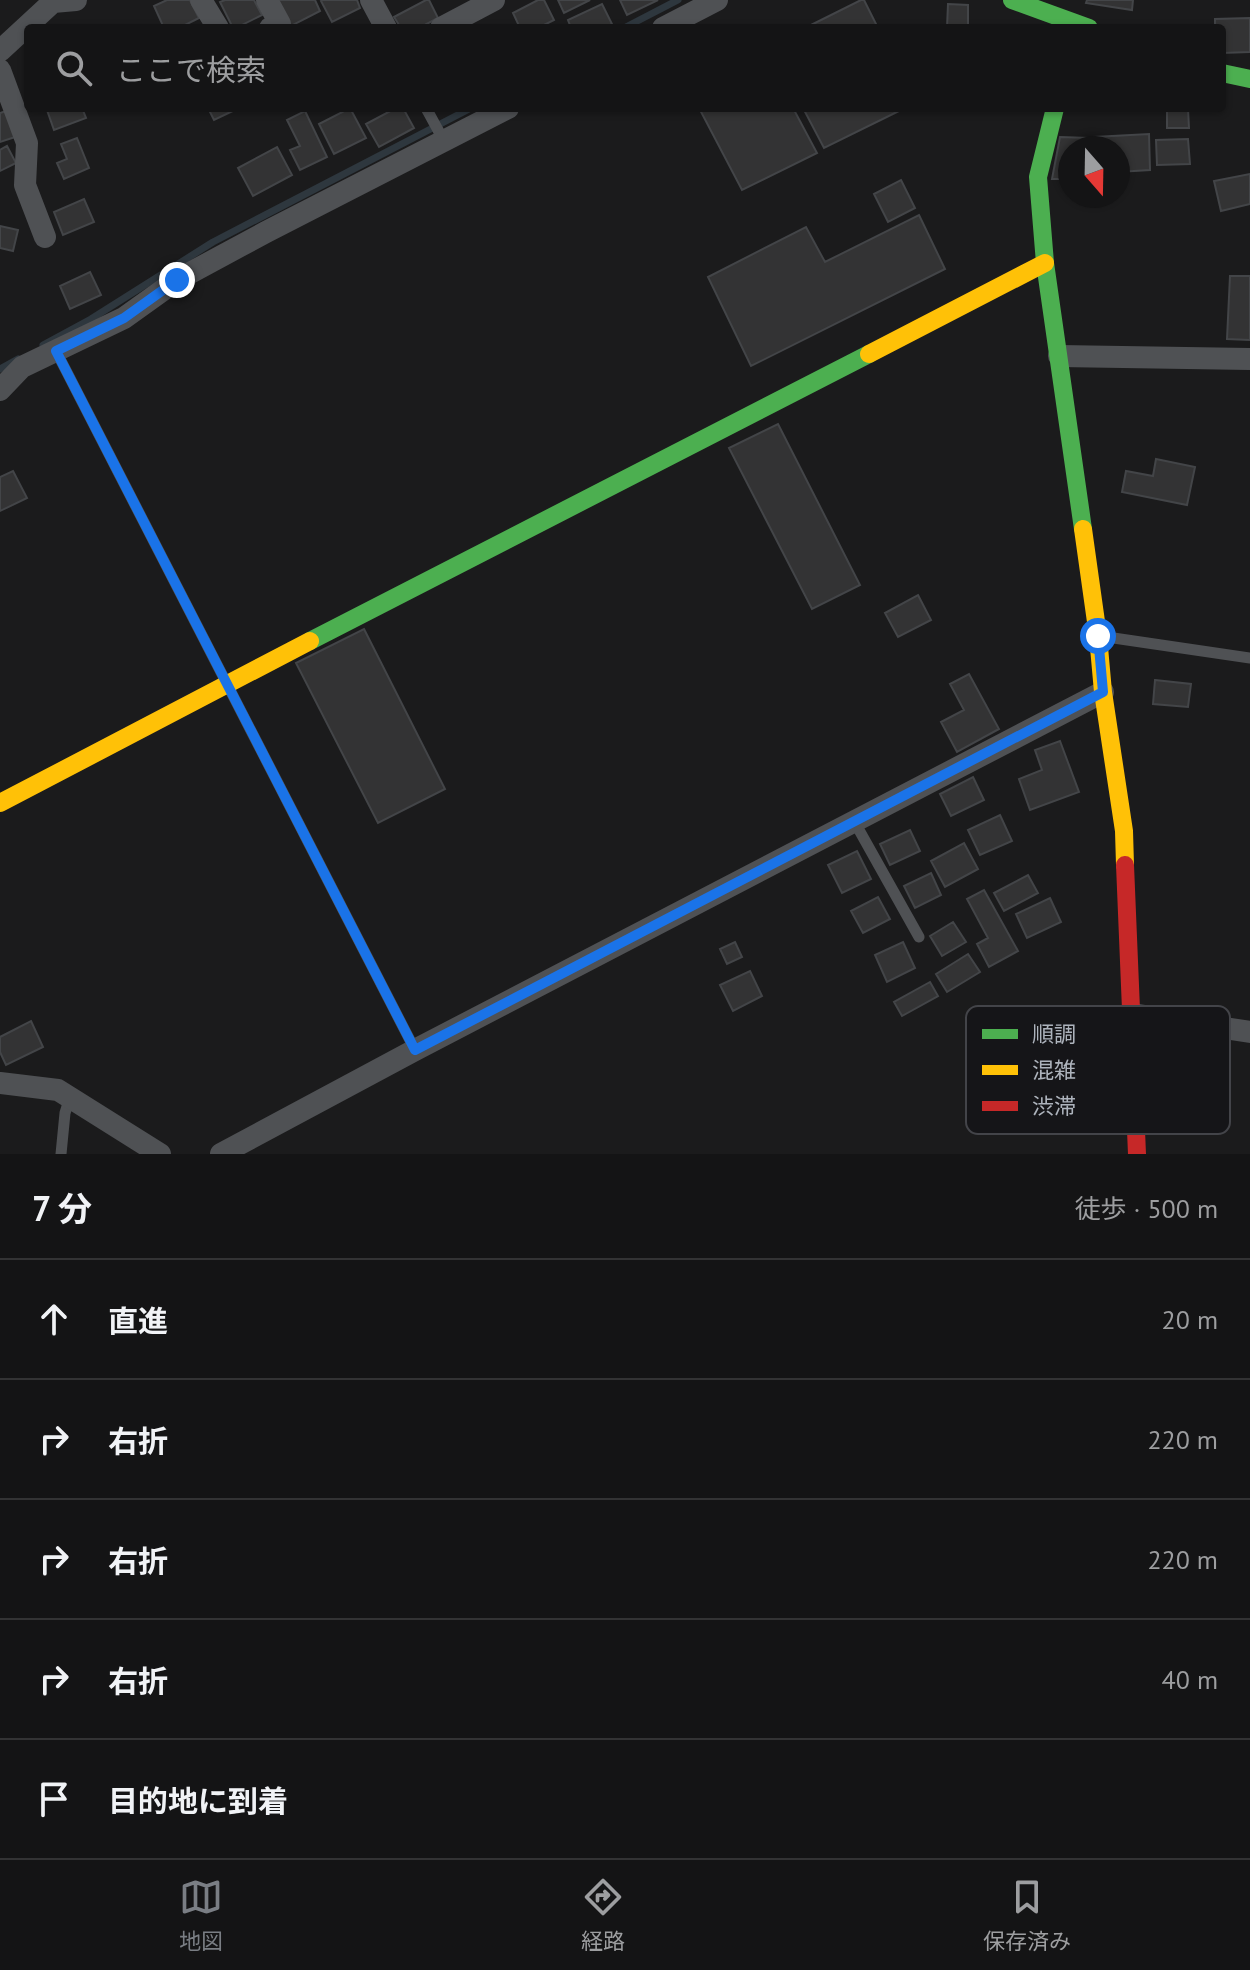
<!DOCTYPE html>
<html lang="ja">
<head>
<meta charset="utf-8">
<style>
  :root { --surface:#141415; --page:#212122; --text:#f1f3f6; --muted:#9d9ea0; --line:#333334; --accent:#7a7e84 }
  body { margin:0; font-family:"PT Sans","Noto Sans JP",sans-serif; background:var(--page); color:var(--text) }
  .compass { position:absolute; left:1058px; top:136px; width:72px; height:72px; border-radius:50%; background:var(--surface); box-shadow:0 2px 6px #0004; rotate:160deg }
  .stop { position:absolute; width:24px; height:24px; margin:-18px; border:6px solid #1a73e8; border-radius:50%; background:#fff }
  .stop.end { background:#1a73e8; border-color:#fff; box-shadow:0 2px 8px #0008 }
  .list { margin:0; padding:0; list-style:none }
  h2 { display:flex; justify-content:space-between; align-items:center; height:104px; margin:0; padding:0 32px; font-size:34px }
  h2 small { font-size:26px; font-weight:400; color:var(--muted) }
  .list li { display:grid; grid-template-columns:52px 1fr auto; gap:24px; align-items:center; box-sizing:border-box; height:120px; padding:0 32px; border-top:2px solid var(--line) }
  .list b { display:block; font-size:30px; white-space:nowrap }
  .list em { font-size:26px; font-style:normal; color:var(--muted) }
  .icon { flex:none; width:44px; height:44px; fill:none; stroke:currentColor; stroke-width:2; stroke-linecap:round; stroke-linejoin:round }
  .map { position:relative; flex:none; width:1250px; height:1154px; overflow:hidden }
  .search { position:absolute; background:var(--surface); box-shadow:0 2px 6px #0004; left:24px; right:24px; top:24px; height:88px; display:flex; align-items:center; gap:20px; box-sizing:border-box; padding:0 28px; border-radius:8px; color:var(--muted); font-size:30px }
  .sheet { height:704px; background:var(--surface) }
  nav { display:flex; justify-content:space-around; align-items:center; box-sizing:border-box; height:112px; border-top:2px solid var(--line); background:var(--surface); font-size:22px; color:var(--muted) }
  nav a { display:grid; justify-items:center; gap:4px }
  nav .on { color:var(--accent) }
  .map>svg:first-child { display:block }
</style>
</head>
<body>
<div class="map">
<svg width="1250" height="1154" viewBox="0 0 1250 1154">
  <rect width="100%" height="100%" fill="#1b1b1c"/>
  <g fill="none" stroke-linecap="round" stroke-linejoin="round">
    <!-- stream -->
    <path stroke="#2e373e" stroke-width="7" d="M624,28L678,0
      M43,345L91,319L213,242L471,108
      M0,369L18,359"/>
  </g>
  <!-- building -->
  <path fill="#333334" stroke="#434548" stroke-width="2" d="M167,0H190L199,18L179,28H164L154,6Z
    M225,0H254L262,15L236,28H233L220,2Z
    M278,0H315L320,11L291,26Z
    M323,0H357L360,8L332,22L321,1Z
    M426,0H429L438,18L419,28H401L394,17Z
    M538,0H544L554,20L538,28H520L513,13Z
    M558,0H590L564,13Z
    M620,0H658L627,15Z
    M861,0H864L878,28H805Z
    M1087,0H1133L1132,10L1086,3Z
    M602,4L612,24L604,28H571L568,20Z
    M948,4L968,5V28H947Z
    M1250,18V52L1222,53V28H1215V19Z
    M52,108H82L86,118L54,130L47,110Z
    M208,108H239L214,120Z
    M350,108L366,138L334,154L319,124Z
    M396,108H403L414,128L379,147L366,124Z
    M699,108H793L817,153L742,190Z
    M803,108H905L824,148Z
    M1188,109L1189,128H1167V110Z
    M6,111L15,137L0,142V113Z
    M305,111L327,157L300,170L290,150L300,146L287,120Z
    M1149,134L1150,170L1118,172V148H1095L1094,137Z
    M1060,137L1089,138V148H1070V179H1052Z
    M77,138L89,168L64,179L57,163L67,159L61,144Z
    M1188,139L1190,164L1157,165L1156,140Z
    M7,146L16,163L0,171V150Z
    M277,147L292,175L253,196L238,168Z
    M1250,174V204L1221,211L1214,181Z
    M901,180L915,208L888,222L874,194Z
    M84,199L94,222L63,235L54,212Z
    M919,215L945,269L751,366L708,277L806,227L825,262Z
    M0,226L18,230L13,251L0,248Z
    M90,272L101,295L70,309L60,286Z
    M1230,276H1250V340L1227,339Z
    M778,424L860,585L812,609L729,448Z
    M1156,459L1195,467L1187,505L1122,492L1126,471L1153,476Z
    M13,471L27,498L0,511V477Z
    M918,595L931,620L898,637L885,613Z
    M364,629L445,789L378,823L296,663Z
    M969,674L999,729L957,752L941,722L964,710L950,684Z
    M1155,680L1191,684L1188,707L1153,704Z
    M1060,741L1079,792L1030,810L1019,779L1042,770L1035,750Z
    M973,777L984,800L951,816L940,794Z
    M1000,815L1012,841L980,855L968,830Z
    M910,830L920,851L890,865L880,844Z
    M964,843L978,869L945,887L931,861Z
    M857,851L871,879L842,893L828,865Z
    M931,873L941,895L915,908L904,886Z
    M1028,875L1038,893L1004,911L994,893Z
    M984,890L1018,951L989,967L977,944L988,938L967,899Z
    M878,897L890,919L863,933L851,911Z
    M1050,898L1061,922L1027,938L1016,914Z
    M953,922L966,942L942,956L930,936Z
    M735,942L742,957L727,964L720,949Z
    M903,942L915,968L887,982L875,955Z
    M968,954L980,972L947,992L936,974Z
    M750,971L762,996L733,1011L720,985Z
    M930,982L938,996L902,1016L894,1002Z
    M31,1021L43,1047L6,1065L0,1052V1037Z"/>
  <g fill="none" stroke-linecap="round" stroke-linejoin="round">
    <!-- lane -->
    <path stroke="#4f5154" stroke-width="11" d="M426,108L444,141
      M56,351L415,1050
      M1100,636L1250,658
      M854,821L919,937
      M61,1154L65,1113L70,1097"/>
    <!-- street -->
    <path stroke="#4f5154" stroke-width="22" d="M201,0L218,28
      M267,0L280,24L270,28
      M371,0L386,28
      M441,28L494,0
      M663,28L717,0
      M0,51L53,2L76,0
      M0,70L27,143L25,185L45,237
      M1059,356L1250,359
      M0,390L22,367L124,318L177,280L266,232L508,108
      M1132,1014L1250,1032
      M0,1083L58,1090L160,1154
      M221,1154L415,1050L1103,692"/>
    <!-- fast -->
    <path stroke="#4caf50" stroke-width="18" d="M1012,0L1089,28
      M1222,73L1250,79
      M1055,108L1038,177L1045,263L1083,529
      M310,641L869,354"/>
    <!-- slow -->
    <path stroke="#ffc107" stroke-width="18" d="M869,354L1045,263
      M1083,529L1098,636L1103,692L1124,831L1125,865
      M0,803L310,641"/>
    <!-- jam -->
    <path stroke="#c62828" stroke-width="18" d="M1125,865L1137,1154"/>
  </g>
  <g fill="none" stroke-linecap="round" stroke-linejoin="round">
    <!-- route -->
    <path stroke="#1a73e8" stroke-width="10" d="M177,280L124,318L56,351L415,1050L1103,692L1098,636"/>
  </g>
  <!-- legend -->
  <rect x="966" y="1006" width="264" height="128" rx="12" fill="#151518" stroke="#434449" stroke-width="2"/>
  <rect x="982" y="1029" width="36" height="10" fill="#4caf50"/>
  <rect x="982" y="1065" width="36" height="10" fill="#ffc107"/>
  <rect x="982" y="1101" width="36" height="10" fill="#c62828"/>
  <g font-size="22" fill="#adb3bc">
    <text x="1032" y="1042">順調</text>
    <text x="1032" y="1078">混雑</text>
    <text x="1032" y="1114">渋滞</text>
  </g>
</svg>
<svg class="compass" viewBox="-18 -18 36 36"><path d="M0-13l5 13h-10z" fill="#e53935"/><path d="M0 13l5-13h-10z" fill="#9d9ea0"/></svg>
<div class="stop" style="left:1098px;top:636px"></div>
<div class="stop end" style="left:177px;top:280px"></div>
<div class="search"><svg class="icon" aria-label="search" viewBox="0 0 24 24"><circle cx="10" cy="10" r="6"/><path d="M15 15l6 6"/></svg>ここで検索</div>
</div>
<section class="sheet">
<h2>7 分<small>徒歩 · 500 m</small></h2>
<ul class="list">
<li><svg class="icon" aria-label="ahead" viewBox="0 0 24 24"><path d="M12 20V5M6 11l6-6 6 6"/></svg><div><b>直進</b></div><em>20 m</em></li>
<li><svg class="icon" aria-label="right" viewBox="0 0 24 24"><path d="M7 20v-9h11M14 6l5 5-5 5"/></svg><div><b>右折</b></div><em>220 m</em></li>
<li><svg class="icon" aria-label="right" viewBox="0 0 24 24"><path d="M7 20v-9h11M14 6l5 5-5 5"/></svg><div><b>右折</b></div><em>220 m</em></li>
<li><svg class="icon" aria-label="right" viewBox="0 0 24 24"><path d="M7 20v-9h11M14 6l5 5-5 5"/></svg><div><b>右折</b></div><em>40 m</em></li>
<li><svg class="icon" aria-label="arrive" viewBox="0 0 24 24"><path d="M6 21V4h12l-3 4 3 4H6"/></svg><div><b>目的地に到着</b></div></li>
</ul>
</section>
<nav>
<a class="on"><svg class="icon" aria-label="map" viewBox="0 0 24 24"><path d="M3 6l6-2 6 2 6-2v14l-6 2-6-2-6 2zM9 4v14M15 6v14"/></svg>地図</a>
<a><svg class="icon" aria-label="directions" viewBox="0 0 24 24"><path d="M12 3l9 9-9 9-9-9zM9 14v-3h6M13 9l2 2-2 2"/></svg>経路</a>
<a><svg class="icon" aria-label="saved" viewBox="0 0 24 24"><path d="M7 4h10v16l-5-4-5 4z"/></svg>保存済み</a>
</nav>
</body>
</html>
